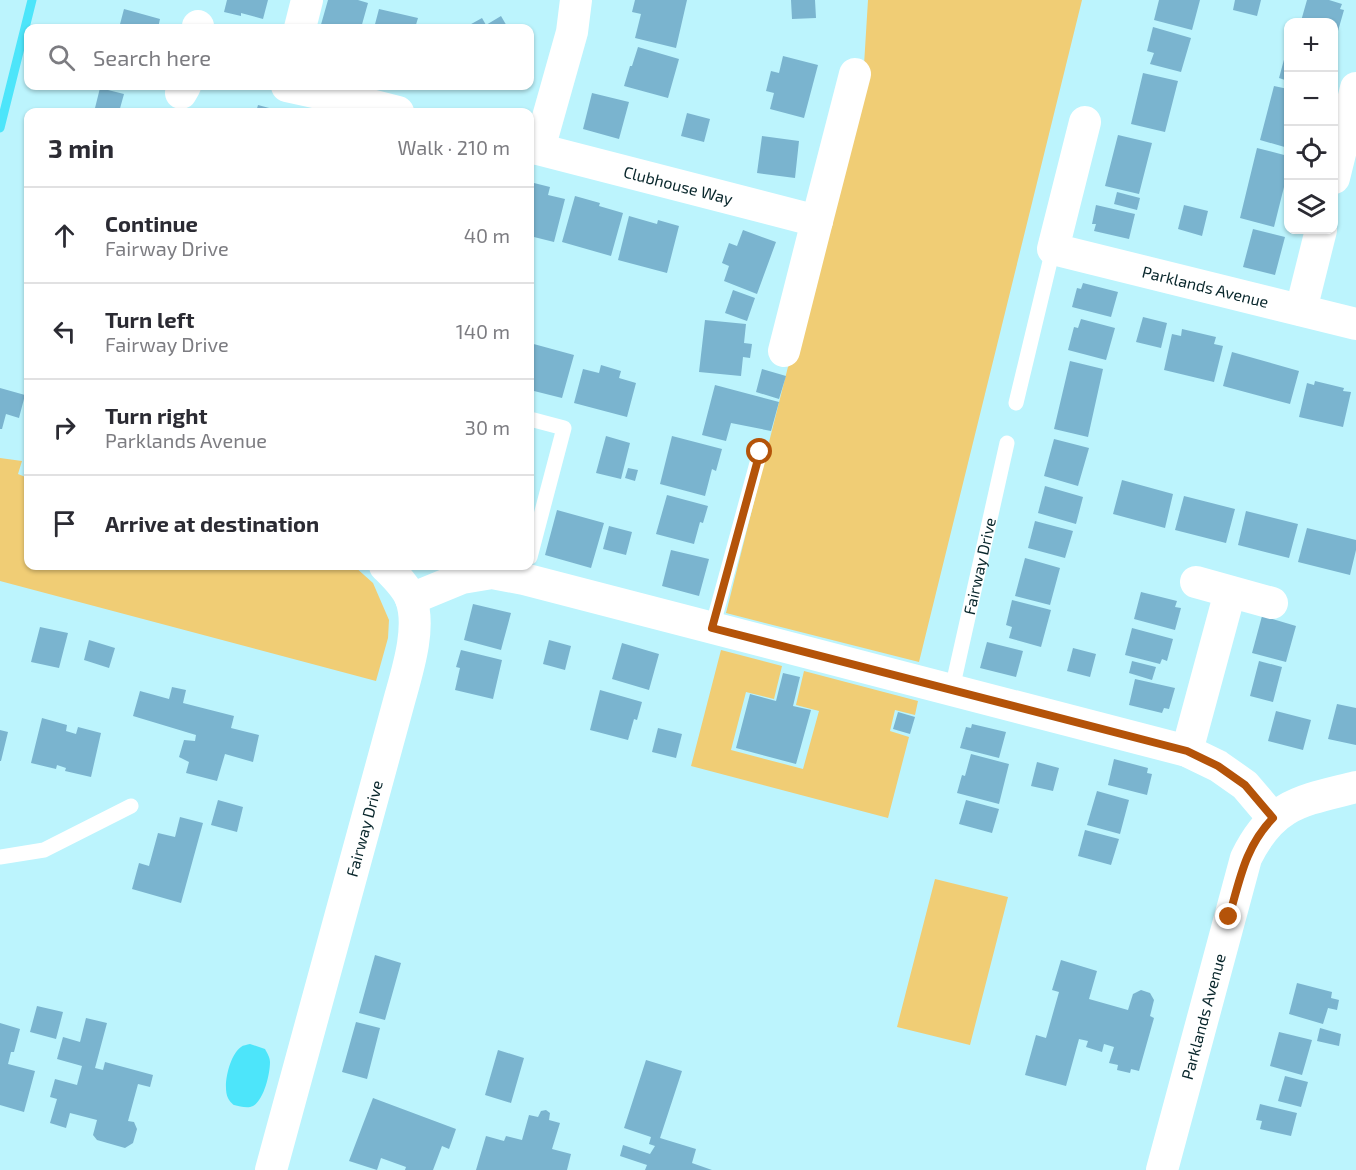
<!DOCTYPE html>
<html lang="en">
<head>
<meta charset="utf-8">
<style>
  :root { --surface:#fff; --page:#f7f7f7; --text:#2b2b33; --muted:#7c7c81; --line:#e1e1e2 }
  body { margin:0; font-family:"Exo 2",sans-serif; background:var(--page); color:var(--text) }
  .controls { position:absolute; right:18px; top:18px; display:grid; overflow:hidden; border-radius:12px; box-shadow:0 2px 4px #0004 }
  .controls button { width:54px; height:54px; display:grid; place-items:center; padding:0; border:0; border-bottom:2px solid var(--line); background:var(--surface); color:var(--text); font:30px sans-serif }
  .stop { position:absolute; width:18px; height:18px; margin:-14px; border:4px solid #b45309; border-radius:50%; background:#fff }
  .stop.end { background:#b45309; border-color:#fff; box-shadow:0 2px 6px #0008 }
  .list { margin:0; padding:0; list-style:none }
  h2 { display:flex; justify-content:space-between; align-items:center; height:78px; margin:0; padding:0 24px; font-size:26px }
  h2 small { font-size:20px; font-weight:400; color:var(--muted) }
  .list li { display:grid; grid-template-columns:39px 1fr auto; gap:18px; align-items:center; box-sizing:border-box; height:96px; padding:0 24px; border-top:2px solid var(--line) }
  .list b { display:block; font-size:22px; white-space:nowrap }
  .list p { margin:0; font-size:20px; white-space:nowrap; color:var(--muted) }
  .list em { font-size:20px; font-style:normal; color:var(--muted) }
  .icon { flex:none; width:33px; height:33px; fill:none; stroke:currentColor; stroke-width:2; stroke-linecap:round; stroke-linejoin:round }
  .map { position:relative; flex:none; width:1356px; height:1170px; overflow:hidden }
  .search { position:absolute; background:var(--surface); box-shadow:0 2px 4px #0004; left:24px; top:24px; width:510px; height:66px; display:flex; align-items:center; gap:15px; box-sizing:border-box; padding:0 21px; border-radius:12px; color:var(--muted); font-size:22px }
  .panel { position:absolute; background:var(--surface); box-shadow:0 2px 4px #0004; left:24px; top:108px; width:510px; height:462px; border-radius:12px }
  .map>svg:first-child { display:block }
</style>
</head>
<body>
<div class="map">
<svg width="1356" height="1170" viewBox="0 0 1356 1170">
  <rect width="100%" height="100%" fill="#bcf4fd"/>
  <!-- green -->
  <path fill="#f0cd75" d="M868,0H1082L919,662L726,613L864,65Z
    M0,458L22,461L18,474L28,478V566H354L373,583L389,620L388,638L376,681L0,581Z
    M721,650L782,666L774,699L746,692L731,750L803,769L819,711L796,705L804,671L918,701L915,715L895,710L890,731L909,737L888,818L691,766Z
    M935,879L1008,897L970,1045L897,1027Z"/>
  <!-- water -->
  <path fill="#4de5fa" d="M250,1044L265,1049C267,1053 270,1057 270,1062C270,1074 264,1100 253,1106C247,1109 240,1106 234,1105C233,1105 228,1099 228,1098C222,1086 230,1054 241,1047C243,1045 247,1045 250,1044Z"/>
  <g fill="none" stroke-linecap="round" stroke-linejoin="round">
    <!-- stream -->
    <path stroke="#4de5fa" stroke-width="9" d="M0,128L32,0"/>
  </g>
  <!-- building -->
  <path fill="#7ab4cf" d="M227,0H268L263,19L241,13V16L224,12Z
    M328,0H358L368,3L361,28H320Z
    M635,0H687L676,48L635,38L641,14L632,12Z
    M791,0H815L816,18L792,19Z
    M1159,0H1200L1192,30L1154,20Z
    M1235,0H1261L1257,16L1233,10Z
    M1307,0H1329L1342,4L1340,9L1344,10L1338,31L1334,30V22L1301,21Z
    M124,9L160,19L158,28H119Z
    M379,9L418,18L415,28H374Z
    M501,16L508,28H464L482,18L486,25Z
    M1153,27L1191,38L1181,72L1150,64L1154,53L1147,51Z
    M1288,45V81L1279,78Z
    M638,47L679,59L668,98L624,86L630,66H632Z
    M783,56L818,65L804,118L770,109L774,93L766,91L771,71L779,73Z
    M1143,73L1178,81L1165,132L1131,124Z
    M1274,86L1288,89V148L1260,140Z
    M100,88L124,94L119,112H94Z
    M592,93L629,102L619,139L583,129Z
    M258,105L284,112H256Z
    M687,113L710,119L704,142L681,136Z
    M1118,135L1152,143L1139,194L1105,186Z
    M762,136L799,141L795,178L757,173Z
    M1257,148L1288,156V171L1274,227L1240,218Z
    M530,182L550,187L548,195L565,199L554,242L530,236Z
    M1117,192L1140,198L1137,210L1114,204Z
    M575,196L600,203L599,206L623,213L611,256L562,242Z
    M1096,205L1135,214L1129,239L1094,231L1096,224H1092Z
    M1184,205L1208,211L1202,236L1178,229Z
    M629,216L657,224L658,220L679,226L667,273L618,260Z
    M1253,229L1285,237L1275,275L1243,267Z
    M743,230L776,242L757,294L724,281L729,266L722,263L729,243L737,246Z
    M1083,283L1118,292L1111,317L1072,307L1077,288L1081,289Z
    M733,290L755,298L747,321L725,313Z
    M1143,317L1167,323L1161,348L1136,342Z
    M1081,319L1115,328L1106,360L1068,350L1074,327L1078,328Z
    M705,320L746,324L744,343L752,344L750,358L743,357L741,376L699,372Z
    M1182,329L1216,337L1214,344L1223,346L1214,382L1164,370L1172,334L1181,336Z
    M530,343L574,355L562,398L534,391L533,394L530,393Z
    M1232,352L1299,371L1290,404L1223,386Z
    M1070,361L1103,369L1088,437L1054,429Z
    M601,365L621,371L619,378L636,383L627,417L574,403L583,369L599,373Z
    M762,369L786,376L779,399L756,392Z
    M1315,381L1344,388L1343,391L1351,392L1343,427L1299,417L1307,383L1314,385Z
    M715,385L779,402L771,431L731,423L726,441L702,435Z
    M0,388L25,395L19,418L6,414L2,429H0Z
    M606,436L630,443L621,479L596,473Z
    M672,436L722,449L716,471L712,469L705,496L660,484Z
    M1054,439L1089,448L1078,486L1044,476Z
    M628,468L638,470L635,481L625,478Z
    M1122,480L1173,494L1165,528L1113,514Z
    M1045,486L1083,497L1076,524L1038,513Z
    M667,495L708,506L703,523L700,522L694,544L656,534Z
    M1184,496L1235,509L1226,543L1175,530Z
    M557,510L604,523L591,568L545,555Z
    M1246,511L1298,524L1289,558L1238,545Z
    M1035,521L1073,531L1065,558L1028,548Z
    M609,526L632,532L626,555L603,549Z
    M1307,528L1356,540V550L1350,575L1298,562Z
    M671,550L709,559L699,596L662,586Z
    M1025,558L1060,568L1050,605L1015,596Z
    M1141,592L1177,601L1175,607L1181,608L1175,630L1134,619Z
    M1012,600L1051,610L1041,647L1009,638L1012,627L1006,625Z
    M473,604L511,613L501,650L464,640Z
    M1262,616L1296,626L1286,662L1252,653Z
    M40,627L68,633L59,668L31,662Z
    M1132,628L1173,639L1167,661L1162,659L1160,664L1125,655Z
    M89,640L115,648L109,668L84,660Z
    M549,640L571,646L565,670L543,664Z
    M987,642L1023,651L1016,677L980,668Z
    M622,643L659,654L649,690L612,679Z
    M1073,648L1096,654L1090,677L1067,671Z
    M461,650L502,660L493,699L455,690L460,668L456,667Z
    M1132,661L1156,667L1152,680L1129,673Z
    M1259,661L1282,667L1273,702L1250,696Z
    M783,673L800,677L793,706L811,710L796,764L736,748L750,694L776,701Z
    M1135,679L1175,688L1169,709L1164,708L1162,713L1129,705Z
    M172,687L186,690L183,703L234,716L231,728L259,735L253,762L225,754L217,781L186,773L189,762L179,757L184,740L195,741L196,735L133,716L140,691L169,699Z
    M600,690L642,702L637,720L634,719L628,740L590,730Z
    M1337,704L1356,708V745L1328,739Z
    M1276,711L1311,720L1303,750L1268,741Z
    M898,712L915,717L910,734L893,729Z
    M42,718L67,725L66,731L76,734L78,727L101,733L91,777L65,771L66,768L57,765L56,769L31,763Z
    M972,724L1006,732L999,758L960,748L966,727L971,728Z
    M658,728L682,734L676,758L652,752Z
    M0,730L8,732L1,761H0Z
    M971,754L1009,764L999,804L957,793L962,775L965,776Z
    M1114,759L1148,768L1147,773L1152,774L1147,795L1108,785Z
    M1037,762L1059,768L1053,791L1031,786Z
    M1097,791L1129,800L1120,834L1087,825Z
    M218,800L243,807L237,832L211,825Z
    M966,800L999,809L992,833L959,824Z
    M180,817L203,823L181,903L132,889L139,863L149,866L158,833L175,837Z
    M1085,830L1119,839L1111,865L1078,856Z
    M375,955L401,963L385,1020L359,1013Z
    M1061,960L1097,971L1089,999L1128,1010L1133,994L1141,990L1150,993L1154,1000L1150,1016L1154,1018L1139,1071L1131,1069L1130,1073L1117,1070L1118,1065L1109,1063L1114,1047L1104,1044L1102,1052L1086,1047L1088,1041L1079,1039L1066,1086L1025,1075L1036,1035L1046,1038L1059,992L1052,990Z
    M1297,983L1332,992L1331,998L1339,1000L1337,1010L1328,1008L1323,1024L1289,1014Z
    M37,1006L63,1012L56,1039L30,1032Z
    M86,1018L107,1023L95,1068L103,1070L105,1062L153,1075L150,1087L138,1084L128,1121L134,1122L137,1129L133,1143L125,1148L97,1140L93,1135L97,1120L70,1113L66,1128L50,1123L57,1099L50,1097L55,1079L77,1085L82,1066L57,1059L63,1037L80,1042Z
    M356,1022L380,1028L367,1079L342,1072Z
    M0,1023L20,1029L14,1052H11L8,1064L35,1071L24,1112L0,1105Z
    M1320,1028L1341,1034L1339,1046L1317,1041Z
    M1279,1032L1312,1040L1302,1075L1270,1066Z
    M498,1050L524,1058L511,1103L485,1095Z
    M646,1060L682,1071L660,1138L696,1149L692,1163L712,1170H645L647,1165L620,1156L623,1145L650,1154L655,1146L649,1144L651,1137L624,1128Z
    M1285,1076L1308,1082L1301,1107L1278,1101Z
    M373,1098L456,1129L449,1149L442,1146L433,1170H405L406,1167L381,1158L377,1170L349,1161Z
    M1260,1104L1297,1113L1291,1136L1260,1129L1262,1121L1256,1120Z
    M546,1110L550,1113L549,1120L560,1123L552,1149L571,1154L567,1170H476L486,1136L504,1141L506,1136L522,1140L529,1115L538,1117L541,1111Z"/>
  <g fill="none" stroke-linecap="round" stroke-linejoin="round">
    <!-- lane -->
    <g stroke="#fff" stroke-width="15">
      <path d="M1016,403L1053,249"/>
      <path d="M530,419L564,428L530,557"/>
      <path d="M712,628L760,452"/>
      <path id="s1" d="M952,689L1007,443"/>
      <path d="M0,857L44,850L131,806"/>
    </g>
    <!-- street -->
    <g stroke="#fff" stroke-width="32">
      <path d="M198,26V28"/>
      <path d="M300,28L307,0"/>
      <path d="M287,86L351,100L348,112"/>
      <path d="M181,93L185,86"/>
      <path d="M351,100L398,112"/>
      <path id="s2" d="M1085,122L1053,249L1356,324"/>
      <path id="s3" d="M530,147L817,221L784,351"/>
      <path d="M539,149L572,32L576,0"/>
      <path d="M1334,178L1356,88"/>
      <path d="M817,221L855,74"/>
      <path d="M1301,310L1321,230"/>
      <path d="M1196,582L1272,603"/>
      <path d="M411,599L462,578L492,573L524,579L1187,751L1218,766L1245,785L1273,818"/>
      <path d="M1187,751L1230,592"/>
      <path id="s4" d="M271,1170L398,705C406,675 422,629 411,599C406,586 394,575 385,566"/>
      <path id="s5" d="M1162,1170L1246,858C1273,803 1301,801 1356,787"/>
    </g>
  </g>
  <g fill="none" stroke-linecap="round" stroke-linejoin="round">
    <!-- route -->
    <path stroke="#b45309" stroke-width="8" d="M760,452L712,628L1187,751L1218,766L1245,785L1273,818C1245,847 1240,879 1229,917"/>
  </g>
  <g text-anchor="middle" stroke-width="4.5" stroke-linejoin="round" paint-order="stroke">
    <!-- street labels -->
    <g font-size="16" fill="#07252a" stroke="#fff">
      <text dy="6" stroke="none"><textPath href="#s3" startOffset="153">Clubhouse Way</textPath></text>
      <text dy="6" stroke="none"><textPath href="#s2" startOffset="288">Parklands Avenue</textPath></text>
      <text dy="6" stroke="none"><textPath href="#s1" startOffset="126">Fairway Drive</textPath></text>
      <text dy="6" stroke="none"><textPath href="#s4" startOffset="354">Fairway Drive</textPath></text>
      <text dy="6" stroke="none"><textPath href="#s5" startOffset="159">Parklands Avenue</textPath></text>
    </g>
  </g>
</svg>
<div class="controls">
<button>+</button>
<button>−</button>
<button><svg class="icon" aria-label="locate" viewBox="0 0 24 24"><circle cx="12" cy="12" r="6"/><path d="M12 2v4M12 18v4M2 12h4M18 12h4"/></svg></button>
<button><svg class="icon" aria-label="layers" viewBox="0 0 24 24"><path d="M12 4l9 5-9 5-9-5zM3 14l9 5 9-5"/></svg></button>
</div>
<div class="stop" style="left:760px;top:452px"></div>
<div class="stop end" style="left:1229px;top:917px"></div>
<div class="search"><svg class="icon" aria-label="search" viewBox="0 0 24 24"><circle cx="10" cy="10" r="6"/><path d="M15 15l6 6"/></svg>Search here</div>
<section class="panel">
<h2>3 min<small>Walk · 210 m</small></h2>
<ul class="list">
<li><svg class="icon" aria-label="ahead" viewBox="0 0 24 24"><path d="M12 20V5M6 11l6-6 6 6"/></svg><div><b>Continue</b><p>Fairway Drive</p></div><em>40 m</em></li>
<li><svg class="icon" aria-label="left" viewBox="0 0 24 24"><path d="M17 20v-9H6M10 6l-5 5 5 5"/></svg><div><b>Turn left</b><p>Fairway Drive</p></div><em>140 m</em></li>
<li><svg class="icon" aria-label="right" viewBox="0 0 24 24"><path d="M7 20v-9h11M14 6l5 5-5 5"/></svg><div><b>Turn right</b><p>Parklands Avenue</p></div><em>30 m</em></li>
<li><svg class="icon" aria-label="arrive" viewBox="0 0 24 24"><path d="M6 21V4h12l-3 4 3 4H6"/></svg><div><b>Arrive at destination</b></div></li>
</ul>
</section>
</div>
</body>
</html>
